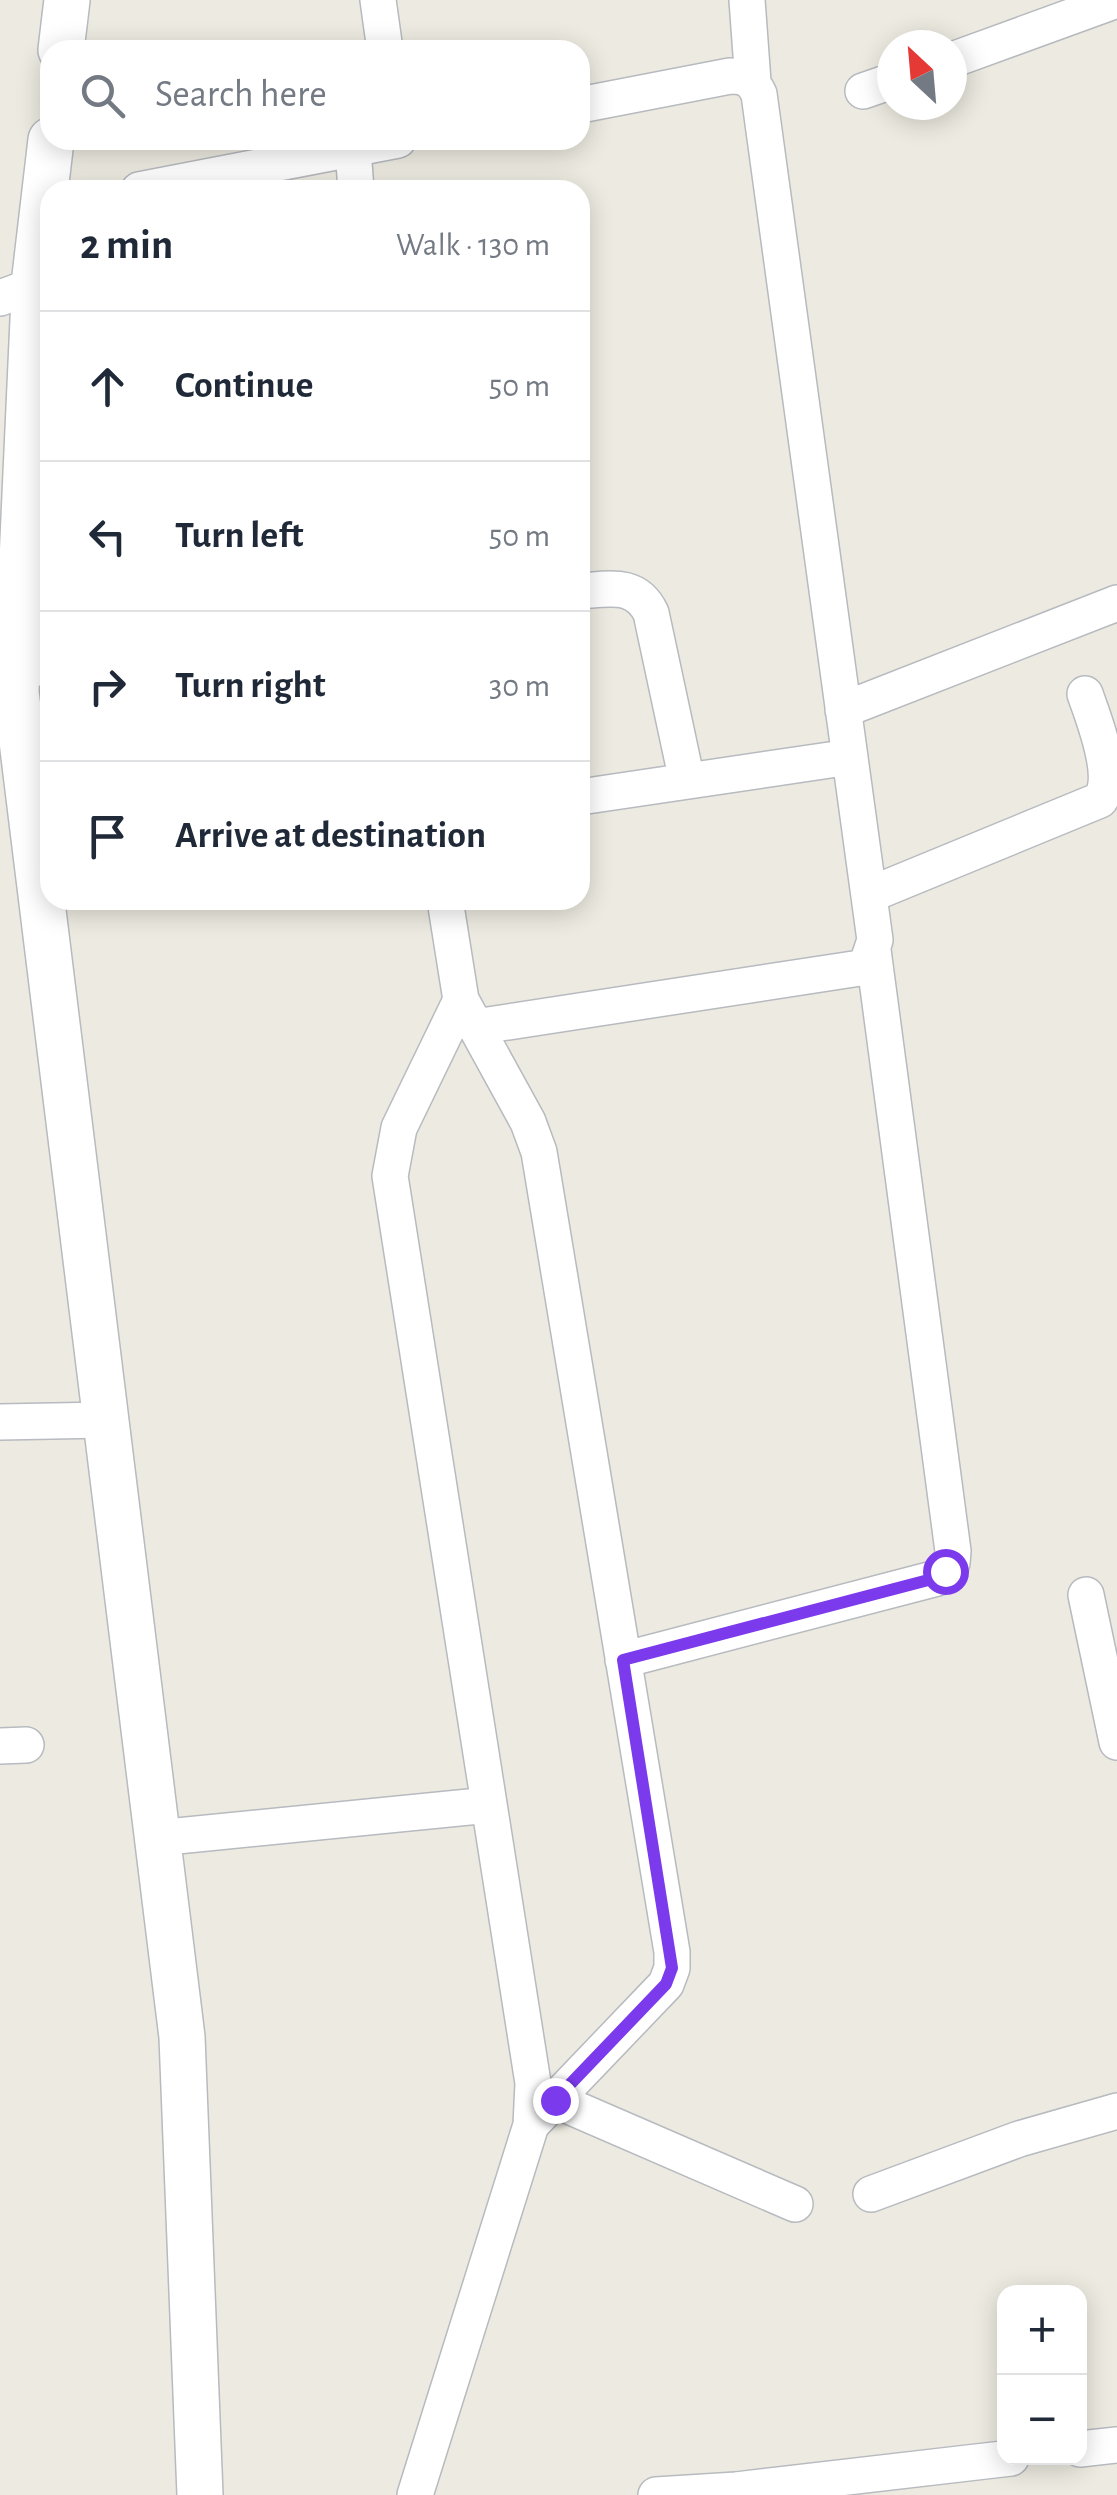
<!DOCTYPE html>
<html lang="en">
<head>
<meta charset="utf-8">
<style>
  :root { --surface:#fff; --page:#f2f2f3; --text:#1f2937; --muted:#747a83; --line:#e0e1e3 }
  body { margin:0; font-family:"Alegreya Sans",sans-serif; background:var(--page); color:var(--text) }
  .controls { position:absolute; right:30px; bottom:30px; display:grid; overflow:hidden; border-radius:20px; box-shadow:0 5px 25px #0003 }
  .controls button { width:90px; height:90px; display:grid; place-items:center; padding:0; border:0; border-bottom:2px solid var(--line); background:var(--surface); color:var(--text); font:50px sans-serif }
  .compass { position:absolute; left:877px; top:30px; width:90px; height:90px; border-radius:50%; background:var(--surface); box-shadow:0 5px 25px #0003; rotate:334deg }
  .stop { position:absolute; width:30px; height:30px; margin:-22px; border:8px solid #7c3aed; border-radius:50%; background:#fff }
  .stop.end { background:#7c3aed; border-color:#fff; box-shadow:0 2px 10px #0008 }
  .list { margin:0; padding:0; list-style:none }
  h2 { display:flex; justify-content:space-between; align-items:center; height:130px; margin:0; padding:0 40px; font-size:42px }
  h2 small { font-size:32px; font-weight:400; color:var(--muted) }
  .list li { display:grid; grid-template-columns:65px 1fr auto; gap:30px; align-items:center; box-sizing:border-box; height:150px; padding:0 40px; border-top:2px solid var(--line) }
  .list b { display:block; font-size:38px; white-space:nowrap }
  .list em { font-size:32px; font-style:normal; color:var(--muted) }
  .icon { flex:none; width:55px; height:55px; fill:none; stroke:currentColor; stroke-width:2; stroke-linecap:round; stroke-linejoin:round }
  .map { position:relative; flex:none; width:1117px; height:2495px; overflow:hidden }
  .search { position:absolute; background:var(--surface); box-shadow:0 5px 25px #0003; left:40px; top:40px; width:550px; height:110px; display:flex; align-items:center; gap:25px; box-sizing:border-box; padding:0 35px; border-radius:30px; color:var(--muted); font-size:38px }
  .panel { position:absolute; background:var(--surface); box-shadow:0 5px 25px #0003; left:40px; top:180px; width:550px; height:730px; border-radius:30px }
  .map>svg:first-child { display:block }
</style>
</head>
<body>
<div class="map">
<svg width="1117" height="2495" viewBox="0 0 1117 2495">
  <rect width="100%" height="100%" fill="#edebe1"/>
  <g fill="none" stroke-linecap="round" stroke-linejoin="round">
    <defs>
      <path id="minor" d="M378,0L385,50
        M747,0L753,82
        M952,60L1117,0
        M863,91L892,81
        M353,149L356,190
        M139,190L398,140
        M0,298L35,285
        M580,591C610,589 636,582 651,613L687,781
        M17,668H50
        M843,710L1117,603
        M580,797L850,757
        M869,895L1100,800C1117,777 1095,722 1085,694
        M445,900L461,1000L528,1122L539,1152L672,1952V1968L666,1984L531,2125
        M475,1027L860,968L868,961L875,940L759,94C752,80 746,76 730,76L580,105
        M0,1422L106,1420
        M1086,1595L1117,1742
        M623,1660L937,1578L952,1563L953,1551L873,950
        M0,1746L26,1745
        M157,1838L489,1805
        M555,2100L795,2204
        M871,2194L1019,2139L1117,2111
        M1080,2449L1117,2445
        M415,2495L531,2125L533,2083L390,1176L399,1128L461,1000
        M656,2495L736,2490L1011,2458"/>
      <path id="tertiary" d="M61,50L67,0
        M51,140L35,276L16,692L182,2037L200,2495"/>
    </defs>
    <!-- minor casing -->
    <use href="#minor" stroke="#b7babf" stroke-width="38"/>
    <!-- tertiary casing -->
    <use href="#tertiary" stroke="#b7babf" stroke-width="48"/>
    <!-- minor -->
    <use href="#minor" stroke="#fff" stroke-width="35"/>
    <!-- tertiary -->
    <use href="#tertiary" stroke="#fff" stroke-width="45"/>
  </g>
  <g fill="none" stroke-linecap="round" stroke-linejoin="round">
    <!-- route -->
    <path stroke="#7c3aed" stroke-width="12" d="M555,2100L666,1984L672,1968L623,1660L936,1578L945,1571"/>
  </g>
</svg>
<div class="controls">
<button>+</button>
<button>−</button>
</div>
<svg class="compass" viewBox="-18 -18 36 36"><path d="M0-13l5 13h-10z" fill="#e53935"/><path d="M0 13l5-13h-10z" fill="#747a83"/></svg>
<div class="stop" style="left:945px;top:1571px"></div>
<div class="stop end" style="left:555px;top:2100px"></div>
<div class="search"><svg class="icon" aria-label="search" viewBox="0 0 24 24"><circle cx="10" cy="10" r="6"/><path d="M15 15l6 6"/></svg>Search here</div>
<section class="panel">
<h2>2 min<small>Walk · 130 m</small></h2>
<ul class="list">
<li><svg class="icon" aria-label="ahead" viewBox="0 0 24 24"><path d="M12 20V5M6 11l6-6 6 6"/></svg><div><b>Continue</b></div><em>50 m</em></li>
<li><svg class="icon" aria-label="left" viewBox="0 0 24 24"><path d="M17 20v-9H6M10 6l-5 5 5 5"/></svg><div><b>Turn left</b></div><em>50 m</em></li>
<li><svg class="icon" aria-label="right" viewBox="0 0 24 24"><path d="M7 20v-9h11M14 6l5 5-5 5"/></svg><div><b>Turn right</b></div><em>30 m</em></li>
<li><svg class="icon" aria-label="arrive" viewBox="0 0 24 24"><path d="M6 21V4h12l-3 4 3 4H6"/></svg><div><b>Arrive at destination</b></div></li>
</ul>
</section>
</div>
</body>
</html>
